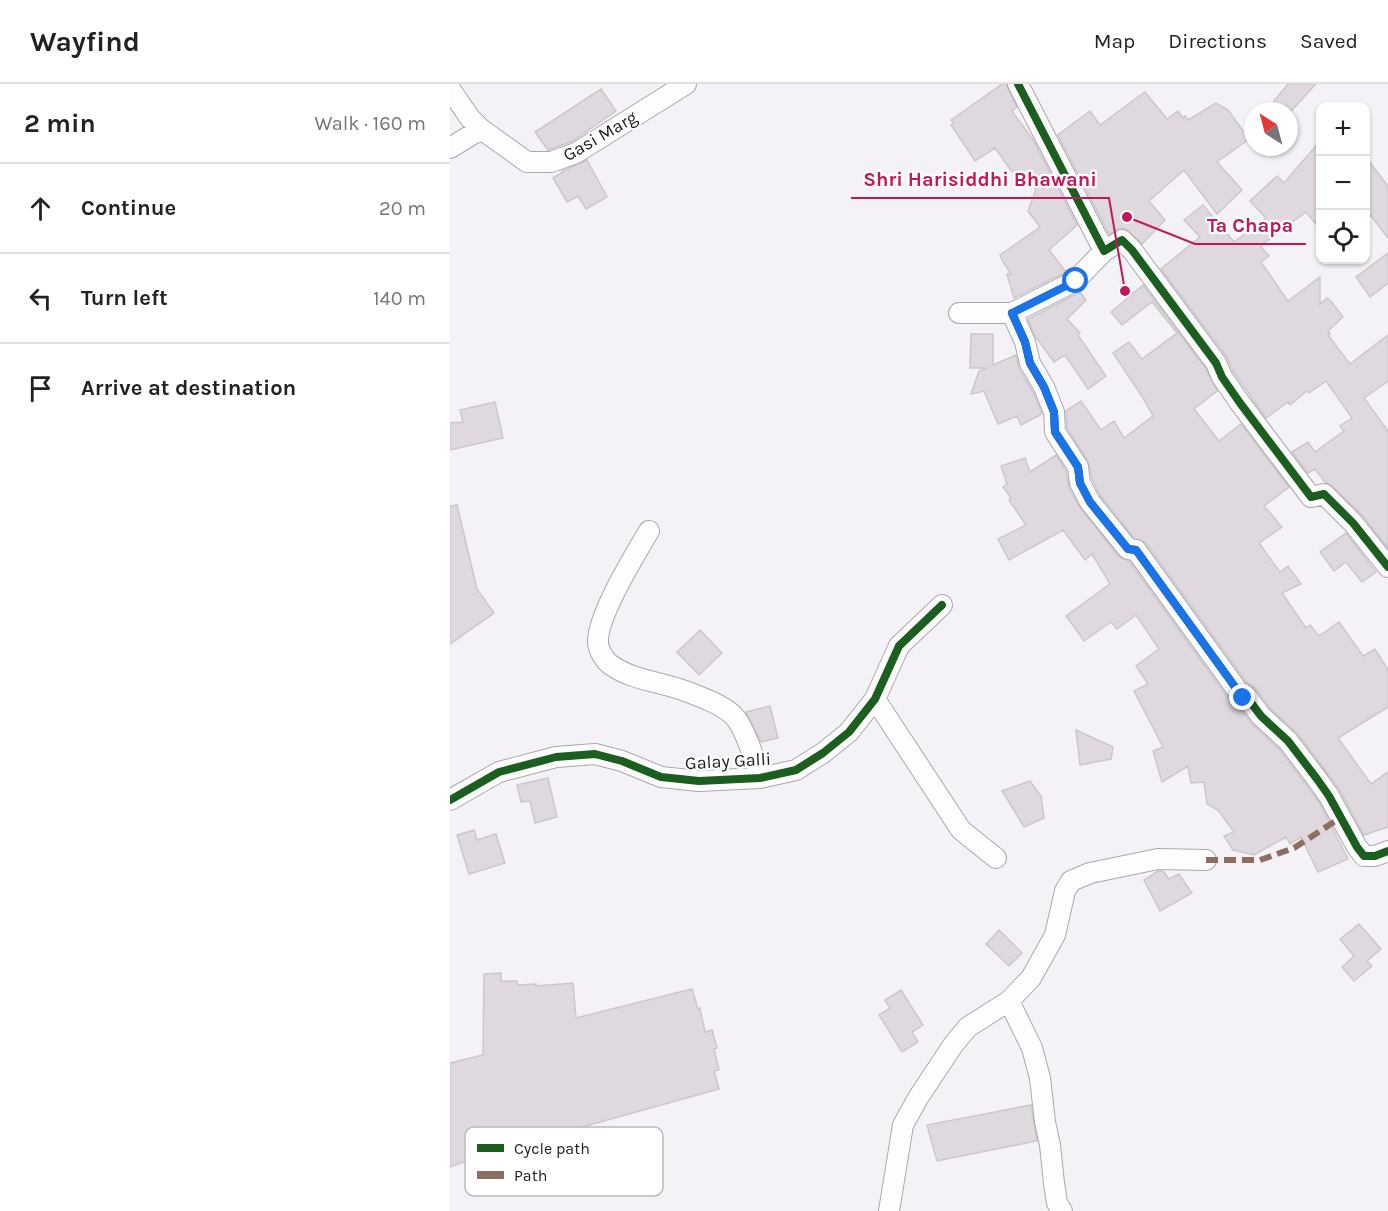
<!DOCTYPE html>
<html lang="en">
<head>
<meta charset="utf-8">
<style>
  :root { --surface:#fff; --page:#f6f6f6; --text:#222; --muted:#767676; --line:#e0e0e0 }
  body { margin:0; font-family:Karla,sans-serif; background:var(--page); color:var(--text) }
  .controls { position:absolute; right:18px; top:18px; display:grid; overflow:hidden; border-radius:12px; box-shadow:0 2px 4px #0004 }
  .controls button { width:54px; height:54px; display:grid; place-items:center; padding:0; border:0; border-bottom:2px solid var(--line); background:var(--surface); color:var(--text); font:30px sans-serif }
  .compass { position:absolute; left:794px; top:18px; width:54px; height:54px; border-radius:50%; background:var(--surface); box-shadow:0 2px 4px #0004; rotate:324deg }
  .stop { position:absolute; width:18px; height:18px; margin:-14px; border:4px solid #1a73e8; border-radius:50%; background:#fff }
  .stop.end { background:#1a73e8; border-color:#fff; box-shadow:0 2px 6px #0008 }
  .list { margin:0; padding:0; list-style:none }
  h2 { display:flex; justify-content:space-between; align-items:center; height:78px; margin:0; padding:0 24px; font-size:26px }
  h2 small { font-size:20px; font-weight:400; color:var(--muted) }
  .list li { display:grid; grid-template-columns:39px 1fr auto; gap:18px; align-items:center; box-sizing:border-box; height:90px; padding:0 24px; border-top:2px solid var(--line) }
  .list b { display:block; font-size:22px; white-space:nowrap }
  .list em { font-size:20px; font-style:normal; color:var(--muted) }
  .icon { flex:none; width:33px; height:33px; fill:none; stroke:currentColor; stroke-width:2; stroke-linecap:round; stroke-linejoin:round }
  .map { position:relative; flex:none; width:938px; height:1127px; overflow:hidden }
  header { display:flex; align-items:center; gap:36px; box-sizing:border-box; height:84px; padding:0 30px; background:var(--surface); border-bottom:2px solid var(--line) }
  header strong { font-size:28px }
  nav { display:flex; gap:33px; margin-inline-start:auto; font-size:21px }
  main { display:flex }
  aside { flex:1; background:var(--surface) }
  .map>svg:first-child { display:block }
</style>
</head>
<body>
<header>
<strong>Wayfind</strong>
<nav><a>Map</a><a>Directions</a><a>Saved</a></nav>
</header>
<main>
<aside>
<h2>2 min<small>Walk · 160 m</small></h2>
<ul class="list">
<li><svg class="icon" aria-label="ahead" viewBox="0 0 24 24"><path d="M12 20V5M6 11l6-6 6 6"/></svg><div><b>Continue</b></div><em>20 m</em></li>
<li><svg class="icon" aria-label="left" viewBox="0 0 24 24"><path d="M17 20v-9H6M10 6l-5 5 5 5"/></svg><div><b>Turn left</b></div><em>140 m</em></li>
<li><svg class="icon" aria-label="arrive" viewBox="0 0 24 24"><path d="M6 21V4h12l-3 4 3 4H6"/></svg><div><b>Arrive at destination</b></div></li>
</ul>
</aside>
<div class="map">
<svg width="938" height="1127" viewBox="0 0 938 1127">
  <rect width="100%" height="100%" fill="#f4f2f6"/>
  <!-- building -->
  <path fill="#e0d8df" stroke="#cbc8cb" stroke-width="1.5" d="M552,0H556L567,23L562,27L583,56L627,141L599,166L616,188L564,214L557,190H561L553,178L550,171L590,143L578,127L586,105L565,86L562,88L545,64L525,77L501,41L504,39L501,36Z
    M838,0H866L841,27H816Z
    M151,5L166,27L121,58L98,66L85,48Z
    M695,8L717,35L728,27L733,34L735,32L738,36L766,19L778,26L799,55L767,78L792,106L767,130L734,86L699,117L715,136L692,160L676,145L670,144L660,150L658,148L608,51L640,27L650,41Z
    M870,57V145L856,128L814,159L811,163L819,172L811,178L838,217L870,193V220L877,214L880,216L893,233L878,247L880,250L878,251L900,280L938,251V297L914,314L938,347V464L912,431L882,402L875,398L865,385L858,389L842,368L858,358L865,368L894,347L890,342L902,334L876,297L859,309L857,307L840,321L838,318L816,334L783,287L776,272L711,185L750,153L734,136L753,121L784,158L816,134L800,117L827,92L834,99Z
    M915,72L938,102V154L915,124Z
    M137,76L157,113L136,125L128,112L117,118L103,94L113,88L112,87Z
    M938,169V199L920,213L906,193Z
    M693,201L756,285L767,307L744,325L769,357L791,340L839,403L814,422L832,443L809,459L830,488L838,482L851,500L832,509L856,544L860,541L869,552L889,538L913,572L925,565L938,586V623L888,654L921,700L938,688V743L914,751L889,705L848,650L820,624L805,604L798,600L696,459L684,454L650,411L642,395L638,377L617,344L616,327L631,317L651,346L664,337L674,354L703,332L693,314L663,269L679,258L692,275L727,249L702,218L672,241L661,228Z
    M630,208L636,216L617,235L630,249L628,251L656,292L638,305L615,271L604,278L585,252L578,235Z
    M521,250H543V281L566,271L569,285L583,308L592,330L571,341L567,332L548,340L534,307L521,310L529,287L537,284H520Z
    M45,318L53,354L0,366V339L13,338L10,326Z
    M606,371L616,387L619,404L631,425L669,473L679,477L783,621L791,626L803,641L829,665L869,718L898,775L868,788L851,753L840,760L836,753L804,771L783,766L774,752L784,748L768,726L757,720L754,698L741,699L738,682L712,698L703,667L713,663L684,607L698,600L686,582L709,565L686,531L667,545L661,538L634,557L616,532L660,500L642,470L635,476L613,446L559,476L548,455L576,441L559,416L561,414L553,403L557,400L551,382L575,374L580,388Z
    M7,421L27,505L44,529L0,560V422Z
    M896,449L926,488L912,498L896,478L884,487L870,468Z
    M250,546L272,569L249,591L227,568Z
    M320,622L328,654L311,658L296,628Z
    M626,646L663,663L661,675L630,681Z
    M98,694L107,733L85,739L80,717L71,718L67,701Z
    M580,697L591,712L594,734L574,743L552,707Z
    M24,746L27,756L46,750L55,779L19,790L7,751Z
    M708,787H713L719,795L729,790L742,809L710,827L694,796Z
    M909,840L931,865L917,877L922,882L904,897L892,883L904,872L890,855Z
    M549,846L572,869L559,882L536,860Z
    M51,889V897H67L68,901L86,900V902L123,899L126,934L242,905L248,925L250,924L255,948L262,946L267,964L264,965L269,986L264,987L269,1005L132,1043L134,1048L113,1053L114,1055L48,1066L0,1083V979L33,971L34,890Z
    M451,906L473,941L462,948L468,958L452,968L429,931L440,924L435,916Z
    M581,1021L587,1057L487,1077L477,1041Z"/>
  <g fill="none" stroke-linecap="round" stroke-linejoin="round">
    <defs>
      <path id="street" d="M568,0L654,167L672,156L682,166L766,279L772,293L790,319L861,413L874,410L903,439L938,483
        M0,5L20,34L31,45
        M0,64L31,45L77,78H101L126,69L236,0
        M509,229H562L625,197L654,167
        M562,229L575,258L580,279L594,303L604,328L605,348L628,383L630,399L640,418L678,465L686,466L793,614L796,612L811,632L838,657L867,695L879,712L907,763L914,772H925L938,767
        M199,447C185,471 147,532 148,558C148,566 155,577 161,581C183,597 214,598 238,608C253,614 271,620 283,631C295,643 305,677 310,694
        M425,615L511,746L546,774
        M0,716L49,688L106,673L145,670L172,677L211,693L249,697L310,694L346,686L373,669L399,648L425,615L449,562L492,521
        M559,917L582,964L590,994L595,1038L600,1061L604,1099L607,1119L612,1127
        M439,1127L453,1041L468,1014L503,961L518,943L559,917L581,894L605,851L615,807L621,797L640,789L708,775L756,776"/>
    </defs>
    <!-- street casing -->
    <use href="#street" stroke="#a9a8ab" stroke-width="22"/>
    <!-- street -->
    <use href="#street" stroke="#fdfdfe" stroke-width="20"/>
    <!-- quiet -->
    <path stroke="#8d6e63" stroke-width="6" stroke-dasharray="12 6" stroke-linecap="butt" d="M756,776H810L844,764L890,734"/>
    <defs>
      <path id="cycleway" d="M568,0L654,167L672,156L682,166L766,279L772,293L790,319L861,413L874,410L903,439L938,483
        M562,229L575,258L580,279L594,303L604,328L605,348L628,383L630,399L640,418L678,465L686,466L793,614L796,612L811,632L838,657L867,695L879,712L907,763L914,772H925L938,767
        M0,716L49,688L106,673L145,670L172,677L211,693L249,697L310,694L346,686L373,669L399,648L425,615L449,562L492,521"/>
    </defs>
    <!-- cycleway casing -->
    <use href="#cycleway" stroke="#fff" stroke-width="11"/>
    <!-- cycleway -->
    <use href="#cycleway" stroke="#1b5e20" stroke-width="8"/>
  </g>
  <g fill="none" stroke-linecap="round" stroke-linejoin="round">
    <!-- route -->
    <path stroke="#1a73e8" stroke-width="8" d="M626,197L562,229L575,258L580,279L594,303L604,328L605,348L628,383L630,399L640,418L678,465L686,466L793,614"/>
  </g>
  <g text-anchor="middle" stroke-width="4.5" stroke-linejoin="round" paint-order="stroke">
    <!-- street labels -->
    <g font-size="18" fill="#1e1d1f" stroke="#fff">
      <text transform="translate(150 52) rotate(-30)" y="6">Gasi Marg</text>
      <text transform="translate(278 677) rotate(-3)" y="6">Galay Galli</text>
    </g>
  </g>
  <!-- legend -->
  <rect x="15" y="1043" width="198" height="69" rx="9" fill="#fff" stroke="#bcbbbc" stroke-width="1.5"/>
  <rect x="27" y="1060" width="27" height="8" fill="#1b5e20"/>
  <rect x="27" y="1087" width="27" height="8" fill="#8d6e63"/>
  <g font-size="16" fill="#1e1d1f">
    <text x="64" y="1070">Cycle path</text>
    <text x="64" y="1097">Path</text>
  </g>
  <!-- callouts -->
  <path fill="none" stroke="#c2185b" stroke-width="2" d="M675 207L659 114H401M677 133L745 160H856"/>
  <g fill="#c2185b" stroke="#fff" stroke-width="2">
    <circle cx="675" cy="207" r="6"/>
    <circle cx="677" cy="133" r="6"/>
  </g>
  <g font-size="20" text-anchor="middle" font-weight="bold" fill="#c2185b" stroke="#fff" stroke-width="4.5" stroke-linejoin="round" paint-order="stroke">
    <text x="530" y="102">Shri Harisiddhi Bhawani</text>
    <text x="800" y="148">Ta Chapa</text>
  </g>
</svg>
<div class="controls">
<button>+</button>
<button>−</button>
<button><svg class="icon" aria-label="locate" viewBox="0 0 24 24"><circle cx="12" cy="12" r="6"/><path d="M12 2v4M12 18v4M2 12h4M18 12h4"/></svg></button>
</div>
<svg class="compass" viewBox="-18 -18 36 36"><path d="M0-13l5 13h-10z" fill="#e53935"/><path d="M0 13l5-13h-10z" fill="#767676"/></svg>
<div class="stop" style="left:626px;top:197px"></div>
<div class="stop end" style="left:793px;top:614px"></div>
</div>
</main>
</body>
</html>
